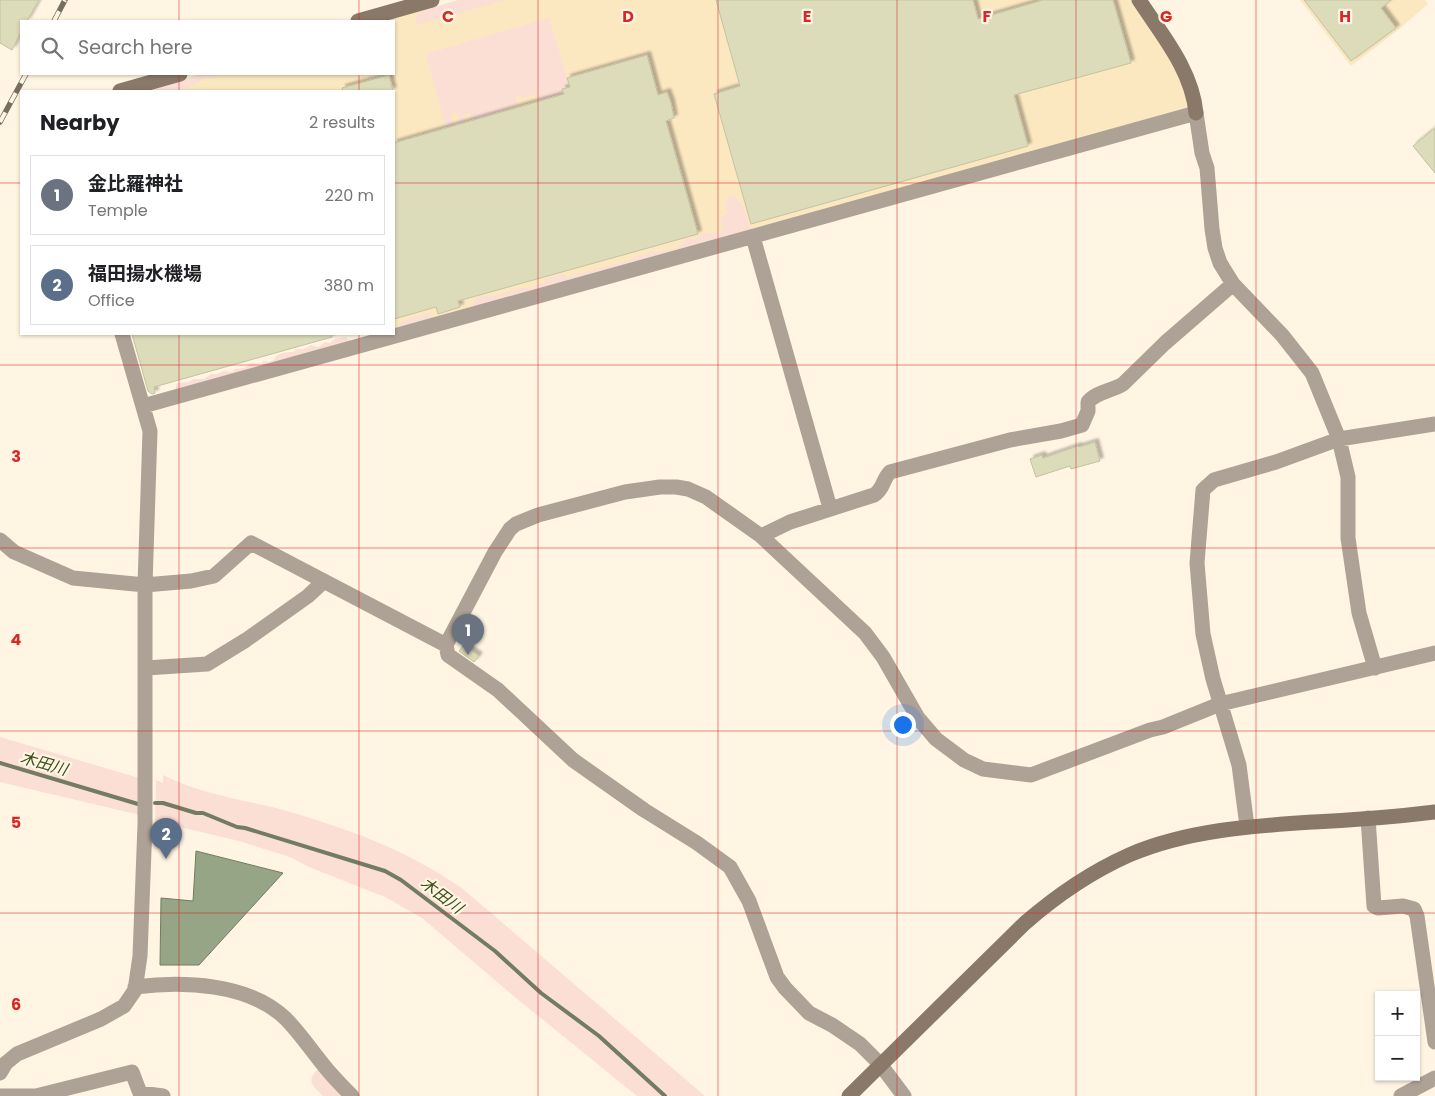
<!DOCTYPE html>
<html lang="en">
<head>
<meta charset="utf-8">
<style>
  :root { --surface:#fff; --page:#f6f6f6; --text:#202124; --muted:#757577; --line:#e0e0e0; --accent:#1a73e8 }
  body { margin:0; font-family:Poppins,"Noto Sans JP",sans-serif; background:var(--page); color:var(--text) }
  .controls { position:absolute; right:15px; bottom:15px; display:grid; overflow:hidden; border-radius:0px; box-shadow:0 1px 4px #0004 }
  .controls button { width:45px; height:45px; display:grid; place-items:center; padding:0; border:0; border-bottom:1px solid var(--line); background:var(--surface); color:var(--text); font:25px sans-serif }
  .you { position:absolute; left:902px; top:724px; width:18px; height:18px; margin:-12px; border:4px solid #fff; border-radius:50%; background:#1a73e8; box-shadow:0 0 0 8px #1a73e833 }
  .badge { display:grid; place-items:center; width:32px; height:32px; border-radius:50%; background:var(--accent); color:#fff; font-size:16px; font-weight:700 }
  .pin { position:absolute; translate:-50% -41px; filter:drop-shadow(0 1px 2px #0008) }
  .pin::after { content:''; position:absolute; top:26px; width:18px; height:15px; background:inherit; clip-path:polygon(0 0,100% 0,50% 100%) }
  .list { margin:0; padding:0; list-style:none }
  h2 { display:flex; justify-content:space-between; align-items:center; height:65px; margin:0; padding:0 20px; font-size:21px }
  h2 small { font-size:16px; font-weight:400; color:var(--muted) }
  .list li { display:grid; grid-template-columns:32px 1fr auto; gap:15px; align-items:center; box-sizing:border-box; height:80px; margin:0 10px 10px; padding:0 10px; border:1px solid var(--line); border-radius:0px }
  .list b { display:block; font-size:19px; white-space:nowrap }
  .list p { margin:0; font-size:16px; white-space:nowrap; color:var(--muted) }
  .list em { font-size:16px; font-style:normal; color:var(--muted) }
  .icon { flex:none; width:28px; height:28px; fill:none; stroke:currentColor; stroke-width:2; stroke-linecap:round; stroke-linejoin:round }
  .map { position:relative; flex:none; width:1435px; height:1096px; overflow:hidden }
  .search { position:absolute; background:var(--surface); box-shadow:0 1px 4px #0004; left:20px; top:20px; width:375px; height:55px; display:flex; align-items:center; gap:12px; box-sizing:border-box; padding:0 18px; border-radius:0px; color:var(--muted); font-size:19px }
  .panel { position:absolute; background:var(--surface); box-shadow:0 1px 4px #0004; left:20px; top:90px; width:375px; height:245px; border-radius:0px }
  .map>svg:first-child { display:block }
</style>
</head>
<body>
<div class="map">
<svg width="1435" height="1096" viewBox="0 0 1435 1096">
  <defs>
    <filter id="shadow"><feDropShadow dx="3.5" dy="-3.5" stdDeviation="1" flood-color="#0004"/></filter>
  </defs>
  <rect width="100%" height="100%" fill="#fff5e2"/>
  <!-- built -->
  <path fill="#fbe7c0" d="M459,0H1132L1170,55L1189,97L1190,109L394,330V91H139L202,74H394V21H385Z
    M1300,0H1425L1428,4L1398,30L1351,66Z"/>
  <!-- green -->
  <path fill="#fbded4" d="M459,0H505L418,25L415,17L420,11Z
    M549,18L570,87L563,89L564,94L539,102L537,96L533,94L522,99L520,95L515,97L517,104L509,107L510,110L471,121L470,113L464,114L466,122L458,124L459,117L455,112L452,114L451,118L455,126L446,128L426,54Z
    M202,74H223L206,78L189,87L176,91H139Z
    M729,195H733L742,204L752,231L474,308L472,306L476,297C480,296 484,294 489,297L522,288L534,289L537,284H543L546,278L552,277L555,279L556,276L563,274L567,277L631,260L639,255L644,256L650,251C655,253 676,250 680,246C684,243 684,240 689,238L694,240L702,234L723,231L725,230L722,226L721,220L728,212L725,206Z
    M426,314H431L433,318L402,328L399,326L403,321Z
    M346,337L348,340L351,339L350,341L175,390L177,383L189,382L193,379H204L211,374H217L224,371L232,372L235,369L244,368L251,363L261,365L264,361L269,362L274,360C277,352 286,352 294,352L296,349H304L311,345C323,349 316,347 325,342L330,343L335,339Z
    M0,737L139,778L140,815L0,782Z
    M163,775C198,793 238,799 276,808C344,827 404,848 463,889L705,1096H637L516,998L422,918L385,897L309,867L290,857L239,841L155,821L156,780L163,783Z
    M317,1070L320,1071L344,1096C338,1096 329,1096 323,1096C322,1095 318,1091 317,1090C309,1083 310,1077 317,1070Z"/>
  <!-- water -->
  <path fill="#95a585" stroke="#727c62" d="M196,851L283,873L199,965H160L161,898L193,901Z"/>
  <g fill="none" stroke-linecap="round" stroke-linejoin="round">
    <!-- stream -->
    <path stroke="#727c62" stroke-width="4" d="M0,763L138,804
      M155,803H163L196,813H203L237,827L245,828L385,871L401,880L495,951L541,993L599,1036L665,1096"/>
  </g>
  <!-- building -->
  <path fill="#dcdcba" stroke="#c3c2a1" filter="url(#shadow)" d="M0,0H39L27,21H21V32L12,50L0,43Z
    M716,0H973L978,19L1043,0H1113L1131,63L1014,95L1028,146L751,224L714,94L740,86Z
    M1304,0H1391L1381,8L1396,28L1351,61Z
    M647,55L658,95L667,92L671,103L674,118L666,121L698,234L458,301L460,307L438,314L436,307L394,319V143L564,94L562,89L570,87L567,78Z
    M389,75L393,91H343L342,88Z
    M1435,128V173L1413,146Z
    M132,334H332V337L154,387L155,393L152,394L148,391Z
    M1095,442L1100,461L1071,469L1070,466L1036,477L1030,459L1042,455L1043,458L1078,446L1079,447Z
    M464,645L479,656L474,662L459,651Z"/>
  <g fill="none" stroke-linecap="round" stroke-linejoin="round">
    <!-- street -->
    <path stroke="#aea196" stroke-width="15" d="M753,237L830,508
      M143,406L1196,113L1202,153L1207,168L1212,229L1215,248L1220,263L1233,284L1282,335L1312,373L1339,439L1348,477V538L1359,613L1375,668
      M761,536L790,522L874,495C884,489 882,480 890,472L1010,440L1061,431L1082,425L1088,411V402C1096,392 1112,391 1123,384L1165,343L1233,284
      M0,540L14,552L73,578L145,585L191,581L214,576L251,543L446,645
      M146,668L207,664L246,640L308,596L324,581
      M1368,818L1374,906L1378,908L1403,906L1414,909L1417,916L1435,1042
      M1247,826L1239,765L1213,679L1203,634L1197,563L1203,490L1214,480L1276,462L1339,439L1435,424
      M135,987C183,981 248,983 285,1018C302,1035 315,1056 331,1074C338,1082 345,1089 352,1096
      M0,1073L6,1063L17,1054L101,1019L124,1006L135,990L140,956L145,824V585L150,431L122,334
      M0,1096H36L132,1072L140,1093L163,1096
      M904,1096L880,1064L860,1044L832,1025L809,1013L785,988L777,977L749,901L730,867L697,843L644,810L573,760L498,690L448,655L446,645L495,552L510,529L516,524L538,515L625,492L660,487H676L688,489L706,497L761,536L865,633L883,657L918,718L936,739L964,760L983,769L1031,775L1150,730L1163,727L1220,704L1435,653
      M1401,1096L1435,1078"/>
    <!-- secondary -->
    <path stroke="#8a7868" stroke-width="15" d="M1139,0C1162,35 1192,70 1196,113
      M358,21L432,0
      M120,91L180,74
      M849,1096L1025,923C1056,896 1091,872 1129,855C1187,830 1252,826 1314,822C1355,820 1395,817 1435,812"/>
    <defs>
      <path id="rail" d="M54,21L65,0
        M0,122L26,74"/>
    </defs>
    <!-- rail casing -->
    <use href="#rail" stroke="#766e60" stroke-width="5.5"/>
    <!-- rail -->
    <use href="#rail" stroke="#fff5e2" stroke-width="4" stroke-dasharray="11" stroke-linecap="butt"/>
  </g>
  <!-- grid -->
  <path fill="none" stroke="#d62828" stroke-width="1" stroke-opacity="0.55" d="M179,0V21M359,0V21M538,0V1096M718,0V1096M897,0V1096M1076,0V1096M1256,0V1096M179,74V91M359,74V91M0,183H21M394,183H1435M179,334V1096M359,334V1096M0,365H1435M0,548H1435M0,731H1435M0,913H1435"/>
  <g text-anchor="middle" stroke-width="4.5" stroke-linejoin="round" paint-order="stroke">
    <!-- water labels -->
    <g font-size="16" font-style="italic" fill="#384e1d" stroke="#fff5e2">
      <text transform="translate(44 763) rotate(16)" y="6">木田川</text>
      <text transform="translate(442 895) rotate(37)" y="6">木田川</text>
    </g>
  </g>
  <g font-size="16" text-anchor="middle" font-weight="bold" fill="#d62828" stroke="#fff5e2" stroke-width="4.5" stroke-linejoin="round" paint-order="stroke">
    <text x="448" y="22">C</text>
    <text x="628" y="22">D</text>
    <text x="807" y="22">E</text>
    <text x="987" y="22">F</text>
    <text x="1166" y="22">G</text>
    <text x="1345" y="22">H</text>
    <text x="16" y="462">3</text>
    <text x="16" y="645">4</text>
    <text x="16" y="828">5</text>
    <text x="16" y="1010">6</text>
  </g>
</svg>
<div class="controls">
<button>+</button>
<button>−</button>
</div>
<div class="you"></div>
<div class="pin badge" style="left:468px;top:655px;background:#6b7280">1</div>
<div class="pin badge" style="left:166px;top:859px;background:#5c6f8a">2</div>
<div class="search"><svg class="icon" aria-label="search" viewBox="0 0 24 24"><circle cx="10" cy="10" r="6"/><path d="M15 15l6 6"/></svg>Search here</div>
<section class="panel">
<h2>Nearby<small>2 results</small></h2>
<ul class="list">
<li><span class="badge" style="background:#6b7280">1</span><div><b>金比羅神社</b><p>Temple</p></div><em>220 m</em></li>
<li><span class="badge" style="background:#5c6f8a">2</span><div><b>福田揚水機場</b><p>Office</p></div><em>380 m</em></li>
</ul>
</section>
</div>
</body>
</html>
